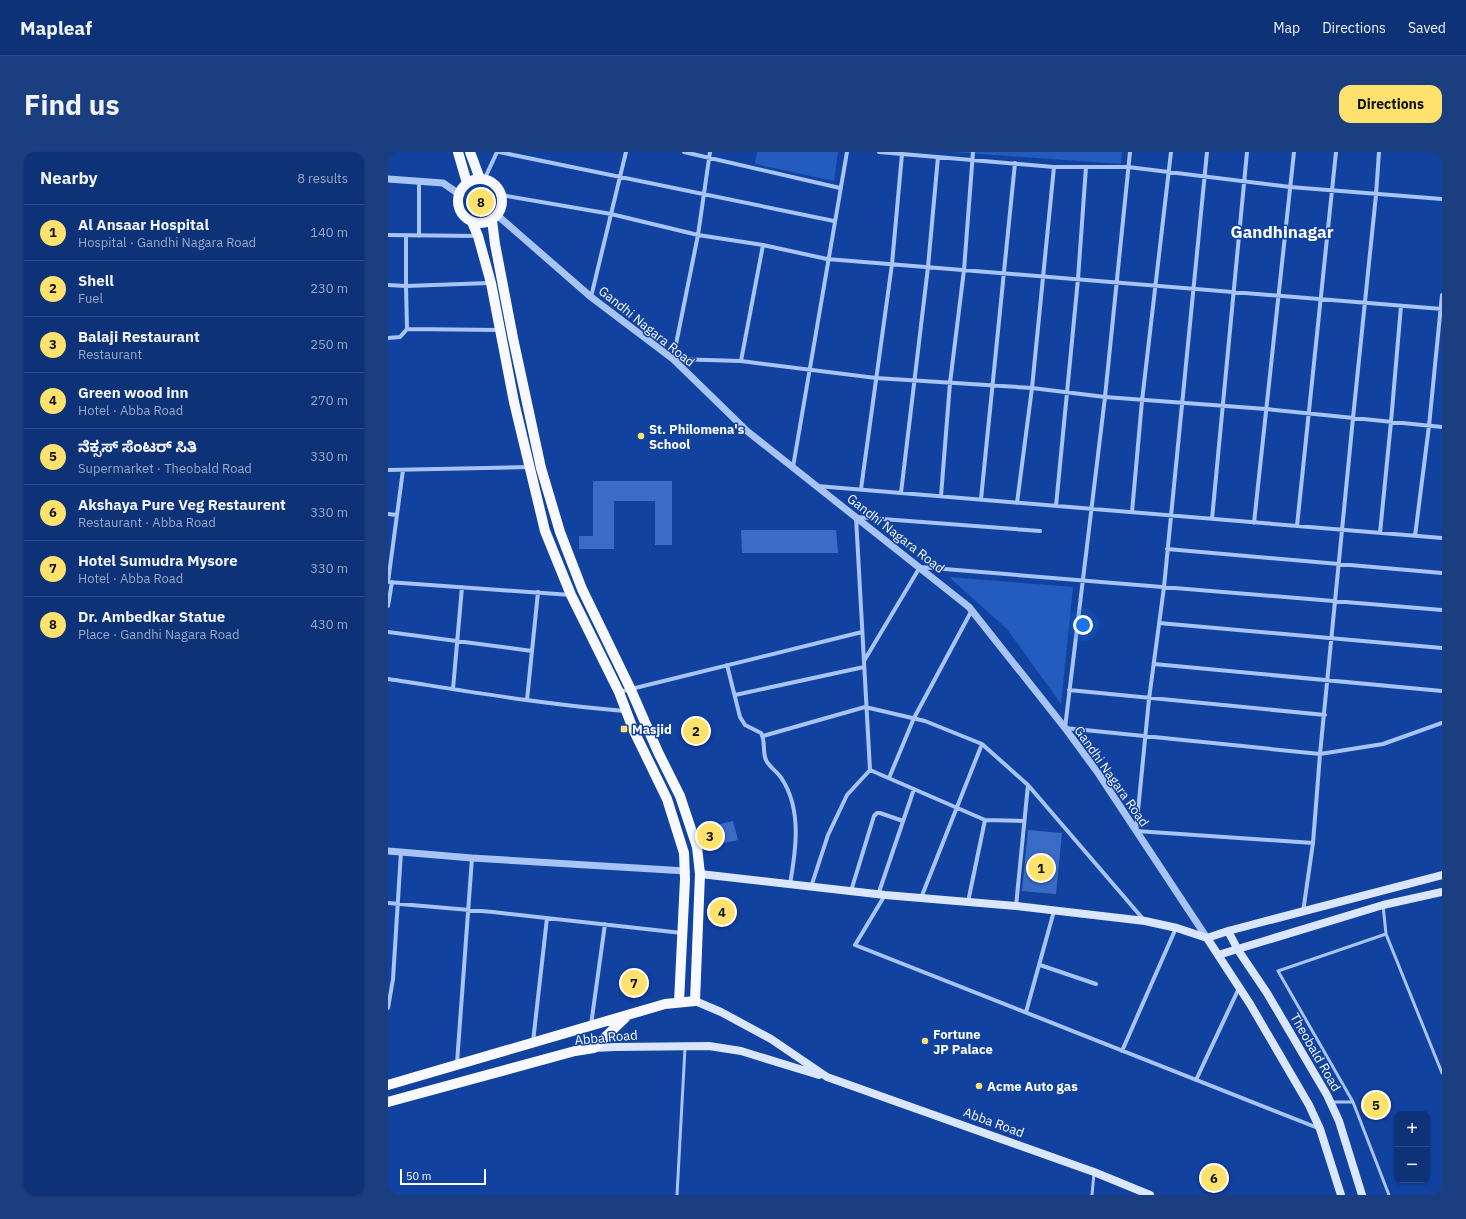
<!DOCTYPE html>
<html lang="en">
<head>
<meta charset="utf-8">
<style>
  :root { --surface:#0d3278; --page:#1b3e80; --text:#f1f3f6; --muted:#9aaac6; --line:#2d4d8a; --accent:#ffe26d }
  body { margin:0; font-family:"IBM Plex Sans","Noto Sans Kannada",sans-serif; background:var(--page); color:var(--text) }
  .controls { position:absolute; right:12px; bottom:12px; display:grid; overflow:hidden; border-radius:8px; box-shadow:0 1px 3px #0004 }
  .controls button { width:36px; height:36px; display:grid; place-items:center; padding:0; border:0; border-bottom:1px solid var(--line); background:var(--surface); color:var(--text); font:20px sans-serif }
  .scale { position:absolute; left:12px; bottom:10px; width:86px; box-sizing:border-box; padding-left:4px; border:2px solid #fff; border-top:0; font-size:11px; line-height:14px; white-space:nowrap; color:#fff; -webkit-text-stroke:3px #1142a0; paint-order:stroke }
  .you { position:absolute; left:695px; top:473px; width:14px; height:14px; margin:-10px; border:3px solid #fff; border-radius:50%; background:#1a73e8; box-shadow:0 0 0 6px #1a73e833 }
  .badge { display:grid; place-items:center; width:26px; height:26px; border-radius:50%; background:var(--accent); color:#111; font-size:13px; font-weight:700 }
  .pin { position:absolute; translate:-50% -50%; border:2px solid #fff; box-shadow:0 1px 4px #0006 }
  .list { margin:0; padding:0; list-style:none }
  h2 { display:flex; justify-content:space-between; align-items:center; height:52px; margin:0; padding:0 16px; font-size:17px }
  h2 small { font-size:13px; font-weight:400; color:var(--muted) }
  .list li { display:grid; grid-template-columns:26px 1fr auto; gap:12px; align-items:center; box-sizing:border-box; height:56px; padding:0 16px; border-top:1px solid var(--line) }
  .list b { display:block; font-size:15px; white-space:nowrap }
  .list p { margin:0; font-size:13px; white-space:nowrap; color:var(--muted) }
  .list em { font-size:13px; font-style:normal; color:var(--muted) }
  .map { position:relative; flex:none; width:1054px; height:1043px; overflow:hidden; border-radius:12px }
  header { display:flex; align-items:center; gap:24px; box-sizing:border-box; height:56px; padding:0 20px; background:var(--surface); border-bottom:1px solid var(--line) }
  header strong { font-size:19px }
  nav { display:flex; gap:22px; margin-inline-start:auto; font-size:14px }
  .intro { display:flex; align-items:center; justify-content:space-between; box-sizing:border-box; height:96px; padding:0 24px }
  h1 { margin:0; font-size:28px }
  .button { padding:10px 18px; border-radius:12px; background:var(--accent); color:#111; font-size:14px; font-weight:700 }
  main { display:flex; gap:24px; padding:0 24px }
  aside { flex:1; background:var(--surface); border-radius:12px; box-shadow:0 1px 3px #0004 }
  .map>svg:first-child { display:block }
</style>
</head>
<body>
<header>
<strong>Mapleaf</strong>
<nav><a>Map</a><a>Directions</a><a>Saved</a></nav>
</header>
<div class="intro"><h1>Find us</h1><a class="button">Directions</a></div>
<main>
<aside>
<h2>Nearby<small>8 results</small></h2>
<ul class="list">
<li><span class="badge">1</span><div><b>Al Ansaar Hospital</b><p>Hospital · Gandhi Nagara Road</p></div><em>140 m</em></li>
<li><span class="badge">2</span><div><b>Shell</b><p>Fuel</p></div><em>230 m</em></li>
<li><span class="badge">3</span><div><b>Balaji Restaurant</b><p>Restaurant</p></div><em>250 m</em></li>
<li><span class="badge">4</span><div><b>Green wood inn</b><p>Hotel · Abba Road</p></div><em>270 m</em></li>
<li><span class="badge">5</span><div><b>ನೆಕ್ಸಸ್ ಸೆಂಟರ್ ಸಿತಿ</b><p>Supermarket · Theobald Road</p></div><em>330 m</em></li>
<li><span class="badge">6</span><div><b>Akshaya Pure Veg Restaurent</b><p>Restaurant · Abba Road</p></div><em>330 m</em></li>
<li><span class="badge">7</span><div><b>Hotel Sumudra Mysore</b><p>Hotel · Abba Road</p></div><em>330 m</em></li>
<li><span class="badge">8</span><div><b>Dr. Ambedkar Statue</b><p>Place · Gandhi Nagara Road</p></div><em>430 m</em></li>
</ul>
</aside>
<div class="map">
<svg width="1054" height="1043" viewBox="0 0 1054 1043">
  <rect width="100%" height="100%" fill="#1142a0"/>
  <!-- green -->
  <path fill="#235cbe" d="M369,0H450L446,29L367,12Z
    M564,0H734L733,12Z
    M561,425L685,435L673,552L619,477Z"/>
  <!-- building -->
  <path fill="#3a6cc7" d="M205,329H284V393H267V349H226V397H191V384H205Z
    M353,378H448L450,401H354Z
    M345,669L350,688L320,694L315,676Z
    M640,678L674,681L668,742L634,739Z"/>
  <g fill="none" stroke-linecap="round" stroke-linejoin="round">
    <!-- service -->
    <path stroke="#a8c4f5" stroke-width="3" d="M995,753L998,782L1054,921
      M998,782L890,819L965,950L1001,1043
      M943,950H965
      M289,1043L297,896
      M704,1043L706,1021"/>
    <!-- minor -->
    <path stroke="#a8c4f5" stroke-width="4" d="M111,0L446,69
      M296,0L452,36
      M322,0L310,83L285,207L353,209L488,226L644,236L717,245L878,257L1054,275
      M491,0L666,15H740L902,35L1054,47
      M742,0L717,245L677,576L932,602L995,592L1054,571
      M819,0L776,435L761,547L748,679L925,691
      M96,28L109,0
      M31,29V84
      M113,43L223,62L310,83L375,93L439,107L1054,157
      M0,83L90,84
      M18,84V134L19,177
      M0,133L18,134L101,131
      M203,145L238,0
      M0,186L12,185L19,177L112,178
      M353,209L375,93
      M405,315C424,210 440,105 459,0
      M0,318L141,315
      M15,318L0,430L183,443
      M429,334L1054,386
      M473,337L504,112L514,2
      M513,341L540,115L550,5
      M553,344L562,231L576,118L585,0
      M593,347L627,11
      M629,351L644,236L666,15
      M668,354L690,127L698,15
      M744,360L754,249L783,0
      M0,362L9,363
      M824,367L859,0
      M866,371L906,0
      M909,374L948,0
      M992,381L1003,270L1013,154
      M1027,384L1041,274L1054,143
      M779,397L1054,421
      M0,454L4,430
      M771,471L1054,496
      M0,480L144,499
      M476,509L532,415L1054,458
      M766,512L1054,539
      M339,513L352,565L357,573L373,581C378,590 374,599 378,608C381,615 390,620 394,627C414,658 408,698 402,732
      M0,527C79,539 158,553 237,559
      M65,537L74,435
      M681,538L937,563
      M231,540L474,480
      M347,543L476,515
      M139,548L150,440
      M375,584L477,555L537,569L594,592L640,633L756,768
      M482,618L597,668L636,669
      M501,626L526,566L584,458
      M423,735L440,683L459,643L482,618L468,365L652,379
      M463,739L486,664L489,661H492L515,669
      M490,743L526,637
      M497,743L467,793L930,976
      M533,746L594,592
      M580,750L597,668
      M0,751L105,760L294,781
      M628,754L640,633
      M915,760L925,691L932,602L965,266L988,43L991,0
      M652,813L708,832
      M0,856L5,827L13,700
      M638,860L666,759
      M203,873L217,772
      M145,890L159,766
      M734,899L788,776
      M69,911L84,706
      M808,928L851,836"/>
    <!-- tertiary -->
    <path stroke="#a8c4f5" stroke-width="7" d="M0,27L55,31L71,42
      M109,63L203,145L285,207L359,279L581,455L677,576L710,621L819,786
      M0,699L84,706L298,719"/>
    <!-- secondary -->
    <path stroke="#d9e6fe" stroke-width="8" d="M312,722L497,743L628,754L757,769L789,776L819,786L840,779L1054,723
      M840,779L850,798L879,841L939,943L951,969L974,1043
      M819,786L862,852L921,953L932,977L953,1043
      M830,803L995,753L1054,740
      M307,849L333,860L383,887L439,925L706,1020L762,1043
      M206,896L227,895L321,894L353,899L431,923"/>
    <!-- primary -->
    <path stroke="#f7f9ff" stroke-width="10" d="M70,0L79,31
      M82,0L92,27
      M70 49a22 22 0 1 1 44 0a22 22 0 1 1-44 0Z
      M84,70L90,84L103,131L126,250L157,379L183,443L231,540L245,577L279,647L296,701L297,727L291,850
      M0,933L277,852L307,849L312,722L309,695L292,644L270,600L243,538L194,437L172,380L153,316L125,186L107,92L104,68
      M0,950L187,899L206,896L240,863"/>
  </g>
  <!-- markers -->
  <g fill="#ffe26d" stroke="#1142a0" stroke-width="1.5">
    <circle cx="253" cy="284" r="4"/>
    <rect x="232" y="573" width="8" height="8" rx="2"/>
    <circle cx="537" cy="889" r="4"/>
    <circle cx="591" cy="934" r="4"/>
  </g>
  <g text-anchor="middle" stroke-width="3" stroke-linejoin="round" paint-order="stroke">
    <!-- street labels -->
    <g font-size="13" fill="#fff" stroke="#1142a0">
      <text transform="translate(259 174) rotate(39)" y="5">Gandhi Nagara Road</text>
      <text transform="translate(508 381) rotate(38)" y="5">Gandhi Nagara Road</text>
      <text transform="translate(724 624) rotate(55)" y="5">Gandhi Nagara Road</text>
      <text transform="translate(218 885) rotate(-5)" y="5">Abba Road</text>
      <text transform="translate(928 900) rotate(60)" y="5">Theobald Road</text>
      <text transform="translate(606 970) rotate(20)" y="5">Abba Road</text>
    </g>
    <!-- poi labels -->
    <g font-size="13" font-weight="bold" fill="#fff" stroke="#1142a0" text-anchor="start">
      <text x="261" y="282">St. Philomena's<tspan x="261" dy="15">School</tspan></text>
      <text x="244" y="582">Masjid</text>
      <text x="545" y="887">Fortune<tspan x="545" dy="15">JP Palace</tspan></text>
      <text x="599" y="939">Acme Auto gas</text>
    </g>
    <!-- district labels -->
    <g font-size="17" font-weight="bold" fill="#fff" stroke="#1142a0">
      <text x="894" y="86">Gandhinagar</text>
    </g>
  </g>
</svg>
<div class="controls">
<button>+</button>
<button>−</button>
</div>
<div class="scale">50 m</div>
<div class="you"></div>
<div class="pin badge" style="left:653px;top:716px">1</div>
<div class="pin badge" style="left:308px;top:579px">2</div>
<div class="pin badge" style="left:322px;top:684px">3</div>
<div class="pin badge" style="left:334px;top:760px">4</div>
<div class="pin badge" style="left:988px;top:953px">5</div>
<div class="pin badge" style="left:826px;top:1026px">6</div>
<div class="pin badge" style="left:246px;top:831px">7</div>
<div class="pin badge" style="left:93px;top:50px">8</div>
</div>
</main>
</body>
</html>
